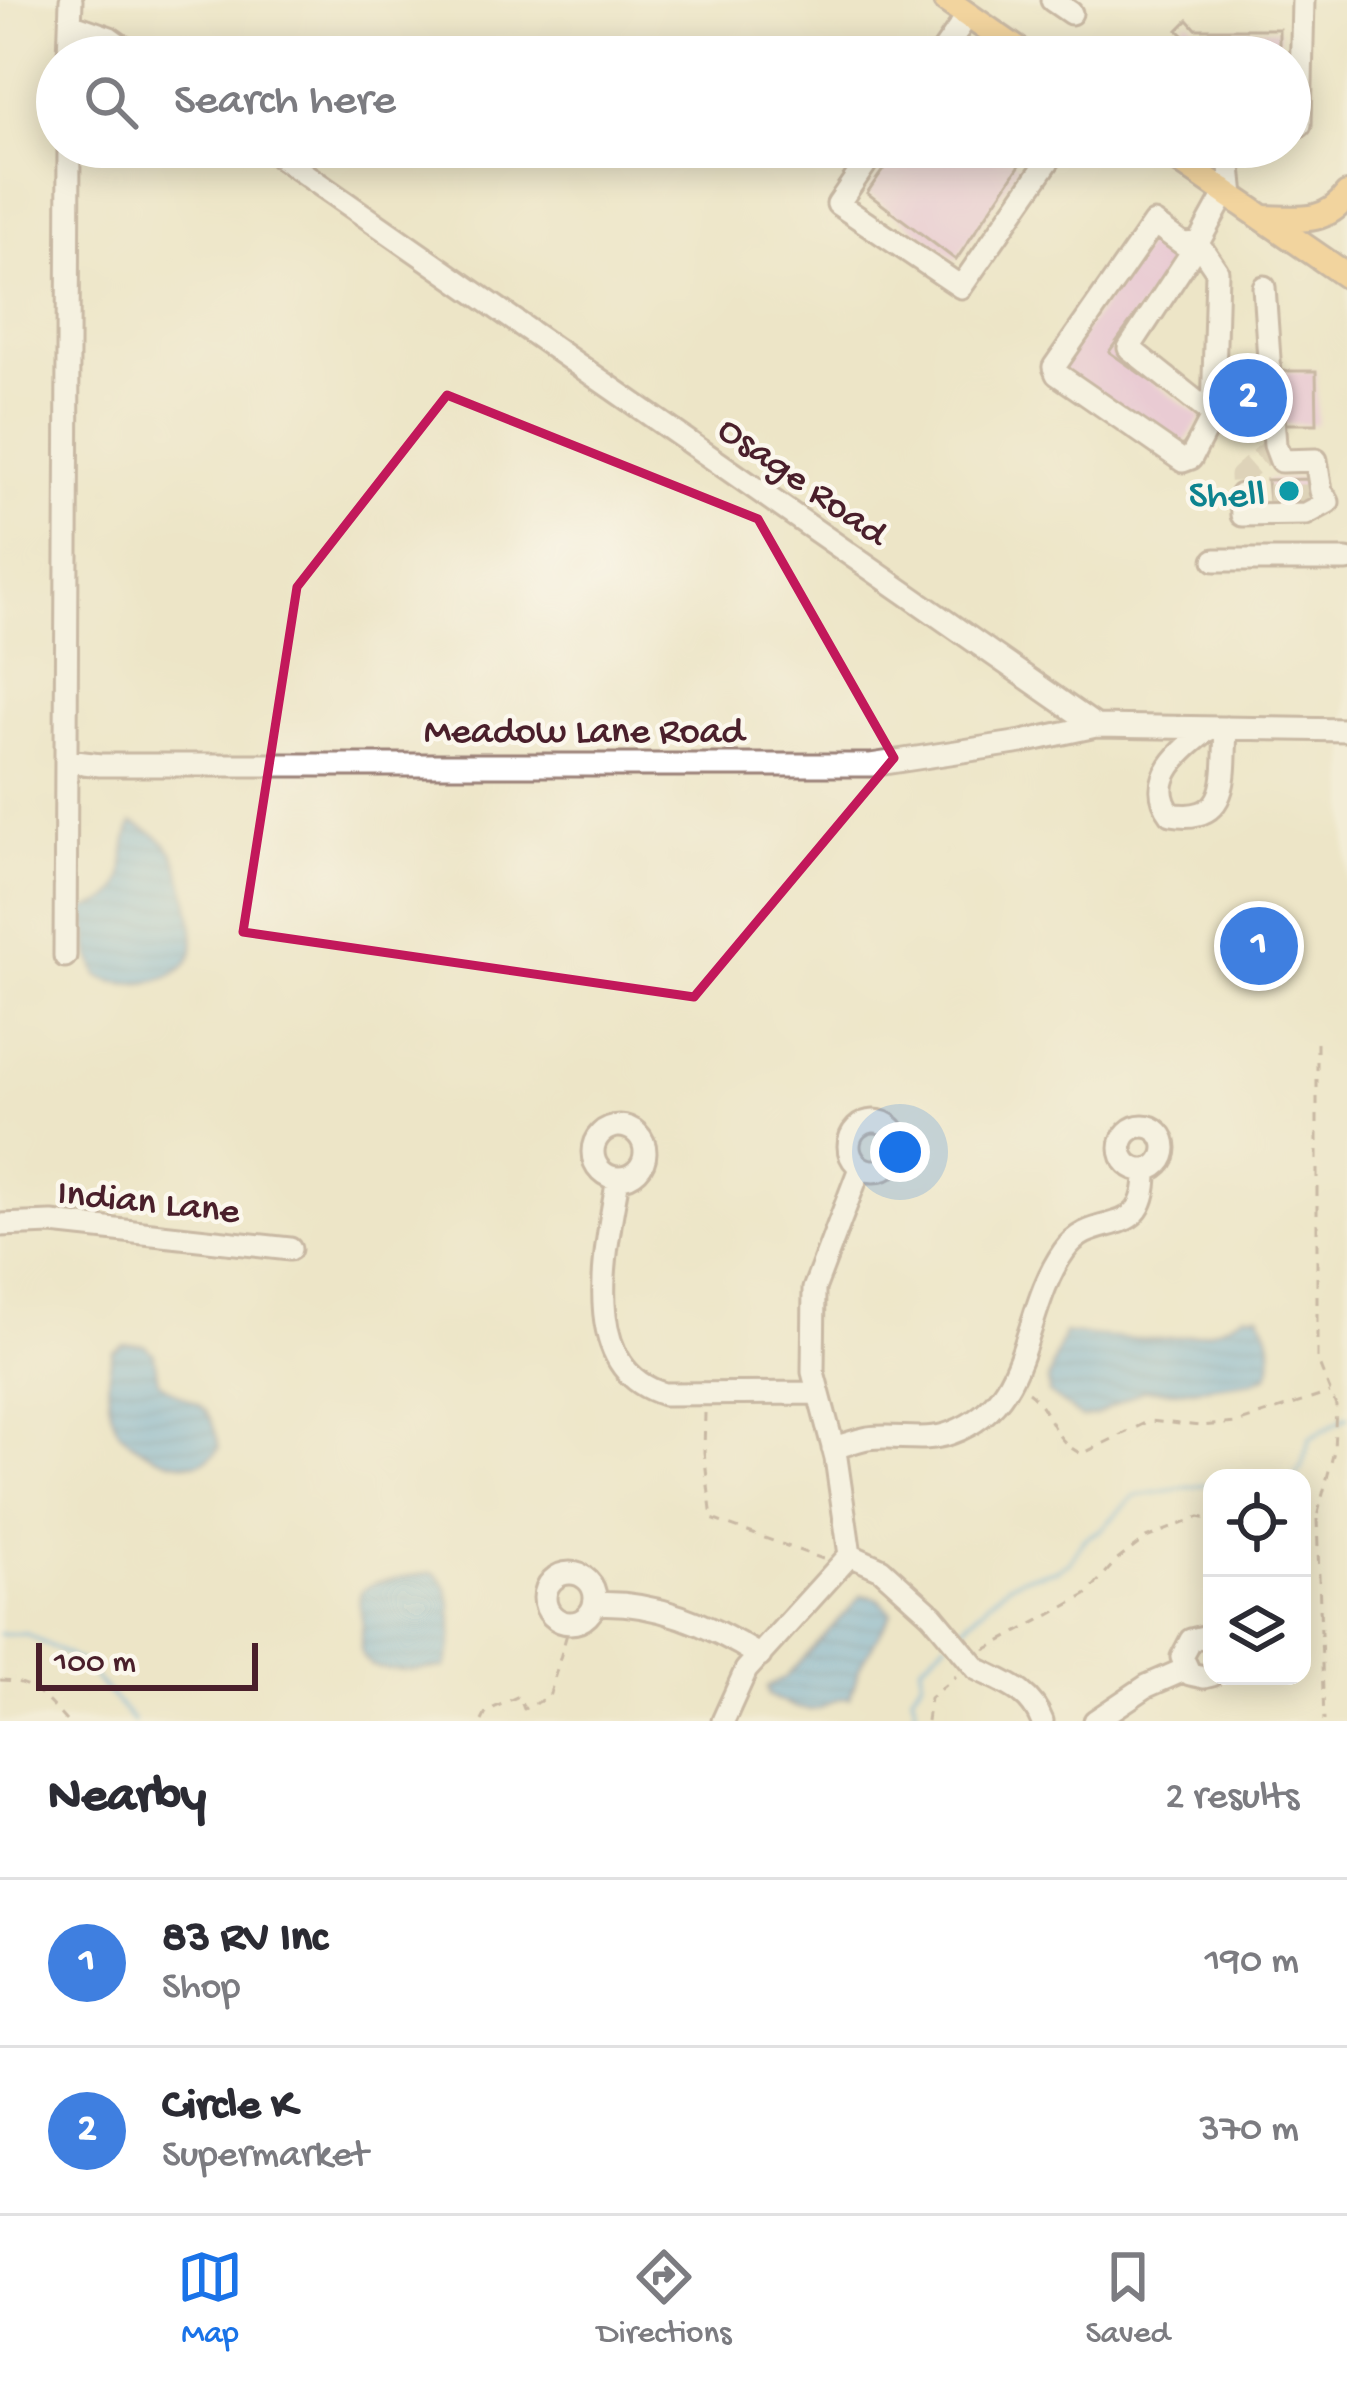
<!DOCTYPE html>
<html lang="en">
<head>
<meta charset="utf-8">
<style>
  :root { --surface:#fff; --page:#f2f2f3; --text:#2b2b33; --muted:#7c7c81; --line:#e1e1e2; --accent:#1a73e8 }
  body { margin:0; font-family:"Gochi Hand",sans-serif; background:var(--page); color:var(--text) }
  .controls { position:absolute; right:36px; bottom:36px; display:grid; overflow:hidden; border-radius:24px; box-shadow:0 6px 30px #0003 }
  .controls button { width:108px; height:108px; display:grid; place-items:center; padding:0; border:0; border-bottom:3px solid var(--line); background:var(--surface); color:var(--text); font:60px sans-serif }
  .scale { position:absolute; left:36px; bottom:30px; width:222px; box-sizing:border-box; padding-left:12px; border:6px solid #4a1f2b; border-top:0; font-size:33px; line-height:42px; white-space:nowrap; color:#4a1f2b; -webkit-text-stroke:9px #fbf7ec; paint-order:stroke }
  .you { position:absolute; left:900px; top:1152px; width:42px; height:42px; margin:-30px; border:9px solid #fff; border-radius:50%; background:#1a73e8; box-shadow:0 0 0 18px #1a73e833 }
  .badge { display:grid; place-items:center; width:78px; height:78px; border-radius:50%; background:var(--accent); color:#fff; font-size:39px; font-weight:700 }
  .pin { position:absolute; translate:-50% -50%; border:6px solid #fff; box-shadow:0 3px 12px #0006 }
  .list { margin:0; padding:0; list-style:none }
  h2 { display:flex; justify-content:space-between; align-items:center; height:156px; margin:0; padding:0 48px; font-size:51px }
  h2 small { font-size:39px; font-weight:400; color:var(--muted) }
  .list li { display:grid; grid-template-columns:78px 1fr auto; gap:36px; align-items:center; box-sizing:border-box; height:168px; padding:0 48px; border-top:3px solid var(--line) }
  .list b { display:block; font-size:45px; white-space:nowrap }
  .list p { margin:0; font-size:39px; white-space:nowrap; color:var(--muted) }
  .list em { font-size:39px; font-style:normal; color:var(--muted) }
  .icon { flex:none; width:66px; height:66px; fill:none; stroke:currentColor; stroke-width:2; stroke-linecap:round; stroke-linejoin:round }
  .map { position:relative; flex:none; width:1347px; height:1721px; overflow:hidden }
  .search { position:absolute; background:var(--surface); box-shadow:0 6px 30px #0003; left:36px; right:36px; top:36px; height:132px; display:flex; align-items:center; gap:30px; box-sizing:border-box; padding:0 42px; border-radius:66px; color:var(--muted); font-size:45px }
  .sheet { height:492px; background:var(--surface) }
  nav { display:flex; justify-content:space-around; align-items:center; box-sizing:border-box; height:168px; border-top:3px solid var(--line); background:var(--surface); font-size:33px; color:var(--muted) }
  nav a { display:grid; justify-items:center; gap:6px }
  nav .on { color:var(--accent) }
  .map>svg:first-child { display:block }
</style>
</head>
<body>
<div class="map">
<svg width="1347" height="1721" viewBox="0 0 1347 1721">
  <defs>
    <pattern id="water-rules" width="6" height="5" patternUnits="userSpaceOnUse" patternTransform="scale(3)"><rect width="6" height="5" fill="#63a9d9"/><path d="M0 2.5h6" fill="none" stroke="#5489b0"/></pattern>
  </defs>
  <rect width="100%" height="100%" fill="#fbf7ec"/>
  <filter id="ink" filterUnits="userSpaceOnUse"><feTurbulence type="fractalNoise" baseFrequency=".00833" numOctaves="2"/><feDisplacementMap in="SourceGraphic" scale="24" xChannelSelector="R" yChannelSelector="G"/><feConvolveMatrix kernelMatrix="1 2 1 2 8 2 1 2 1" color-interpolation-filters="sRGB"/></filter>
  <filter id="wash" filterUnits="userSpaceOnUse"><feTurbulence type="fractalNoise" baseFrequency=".004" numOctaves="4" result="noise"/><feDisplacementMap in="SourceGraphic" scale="48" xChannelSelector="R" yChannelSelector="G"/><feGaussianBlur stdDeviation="2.7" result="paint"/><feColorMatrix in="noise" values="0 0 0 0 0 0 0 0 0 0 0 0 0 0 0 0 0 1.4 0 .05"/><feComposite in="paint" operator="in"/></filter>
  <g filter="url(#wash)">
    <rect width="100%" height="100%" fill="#ede5c7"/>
    <!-- water -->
    <path fill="url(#water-rules)" stroke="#566482" stroke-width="3" d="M132,823C146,827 161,838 170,849C183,865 200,940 191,957C181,975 162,981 143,983C127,985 112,983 98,976L90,954L84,909C141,897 114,864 132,823Z
      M1244,1314H1259C1270,1332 1276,1356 1268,1375L1254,1381L1178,1391L1143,1390L1096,1415L1081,1418L1049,1393L1048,1380L1064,1333C1119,1339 1197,1349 1244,1314Z
      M124,1345H145L154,1354L158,1380C189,1410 207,1387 219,1448C199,1483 125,1452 114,1420C106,1399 107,1373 113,1352Z
      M432,1572C457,1581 456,1647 445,1668C421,1668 364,1680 361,1649C360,1640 364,1630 362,1620C361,1607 354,1595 367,1586C377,1579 417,1576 432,1572Z
      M862,1595L877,1598L892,1613L860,1666L850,1698C834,1698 833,1702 821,1708C805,1715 783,1702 769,1696L767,1687L785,1678Z"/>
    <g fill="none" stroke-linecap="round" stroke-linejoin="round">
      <!-- stream -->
      <path stroke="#63a9d9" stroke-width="4.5" d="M1293,1478L1301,1468L1310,1438L1347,1417
        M0,1634H26L81,1662L133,1721
        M955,1634L1007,1585L1026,1576L1057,1570L1069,1562L1084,1539L1102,1529L1134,1496L1206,1485L1212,1488
        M906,1721L916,1709L912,1694L922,1679L921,1665L946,1642"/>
    </g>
    <g id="blocks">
      <!-- building -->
      <path fill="#e5ace3" d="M1188,20L1196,29H1279V57H1178V48L1187,39L1178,30Z
        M899,147H998L996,150L1020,165L956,260L867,193Z
        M1153,234L1180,253L1109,352L1202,417L1179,451L1059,367Z
        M1278,371H1316L1317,424H1278Z
        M1235,373H1261L1262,422H1235Z
        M1311,479V501H1269L1267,480Z"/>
    </g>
  </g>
  <g filter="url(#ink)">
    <use href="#blocks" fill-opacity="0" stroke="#9c8279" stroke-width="3"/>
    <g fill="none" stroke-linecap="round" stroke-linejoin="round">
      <!-- minor-tunnel -->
      <path stroke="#ccbda8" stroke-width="21" stroke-dasharray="21 10" stroke-linecap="butt" d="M1275,445L1240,476L1241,495H1325"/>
      <defs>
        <path id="minor" d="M1052,0L1071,13
          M73,25L110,38L137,57
          M1125,51L1131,57
          M69,57L71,0
          M939,57L968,15
          M1290,125H1300L1303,0
          M266,147L1096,726L1347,730
          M877,147L838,204L961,287L1053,154
          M1228,147L1233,196
          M1213,415L1129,348L1198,243L1217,271L1213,415L1191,458L1183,461L1057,374L1054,367L1154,223L1183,244L1198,243L1226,192
          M1241,495L1242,515L1306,514L1328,502L1321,491L1316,460L1281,461L1275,445L1264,287
          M1215,560H1347
          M1210,728C1183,749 1144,779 1171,814C1233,825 1223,771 1226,728
          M68,761L100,765H871L1022,742L1096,726
          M65,956L69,147
          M849 1146a25 25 0 1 1 50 0a25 25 0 1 1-50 0Z
          M1121 1148a22 22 0 1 1 44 0a22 22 0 1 1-44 0Z
          M593 1152a26 26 0 1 1 52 0a26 26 0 1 1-52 0Z
          M618,1178C607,1246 576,1368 664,1394L816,1393
          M0,1225L52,1223L290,1249
          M833,1448C844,1445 857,1440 868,1438C896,1434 925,1443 951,1433C1034,1403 1020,1313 1064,1251C1094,1207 1147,1246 1146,1170
          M850,1555L836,1458L813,1372L814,1289L860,1168
          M850,1555L881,1569L932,1615
          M545 1598a25 25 0 1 1 50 0a25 25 0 1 1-50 0Z
          M594,1604C652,1600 712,1626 760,1656
          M1212,1640L1204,1637L1191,1640L1182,1657L1190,1674L1204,1677L1212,1675
          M977,1669C1005,1683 1030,1690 1042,1721
          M723,1721L746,1670L850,1555
          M1095,1721L1147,1686L1186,1669"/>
        <path id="major" d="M946,0L1028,57
          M1160,147L1347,276
          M1266,218C1299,219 1326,224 1347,195"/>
      </defs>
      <!-- minor casing -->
      <use href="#minor" stroke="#9c8279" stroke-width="27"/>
      <!-- major casing -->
      <use href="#major" stroke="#9c8279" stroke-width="30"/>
      <!-- path -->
      <path stroke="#9c8279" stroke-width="3" stroke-dasharray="9 9" stroke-linecap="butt" d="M1028,1392C1051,1408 1050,1440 1082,1454L1149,1421L1201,1426L1237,1423L1329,1393
        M705,1413L704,1452L712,1519L823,1559
        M1302,1516L1317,1517L1334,1451L1336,1406L1317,1359V1034
        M1317,1519L1324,1721
        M985,1650L1086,1595L1116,1561L1146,1538L1199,1517L1212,1520
        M0,1680C32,1680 46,1699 66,1721
        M482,1721L487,1711L519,1696L524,1709L549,1697L570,1623
        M927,1721L930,1698L956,1676"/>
      <!-- minor -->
      <use href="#minor" stroke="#fff" stroke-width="21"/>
      <!-- major -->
      <use href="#major" stroke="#f9be6d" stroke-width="24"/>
      <defs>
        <path id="minor-bridge" d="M932,1615L977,1669"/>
      </defs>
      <!-- minor-bridge casing -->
      <use href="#minor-bridge" stroke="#9c8279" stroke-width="27" stroke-linecap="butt"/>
      <!-- minor-bridge -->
      <use href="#minor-bridge" stroke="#fff" stroke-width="21"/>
    </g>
  </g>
  <!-- marked area -->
  <path d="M0 0H1347V1721H0ZM447,395L758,519L894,758L694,997L243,932L297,587Z" fill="#ede5c7" fill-opacity=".55" fill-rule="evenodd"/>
  <path fill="none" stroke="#c2185b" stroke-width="9" stroke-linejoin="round" d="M447,395L758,519L894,758L694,997L243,932L297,587Z"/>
  <!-- markers -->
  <circle fill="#0f9aa8" stroke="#fbf7ec" stroke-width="4.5" cx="1289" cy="491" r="12"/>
  <g text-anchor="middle" stroke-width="9" stroke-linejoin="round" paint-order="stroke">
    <!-- street labels -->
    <g font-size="39" fill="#4a1f2b" stroke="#fbf7ec">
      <text transform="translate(805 478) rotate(35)" y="14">Osage Road</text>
      <text x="584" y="741">Meadow Lane Road</text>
      <text transform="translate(149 1198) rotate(6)" y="14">Indian Lane</text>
    </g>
    <!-- culture labels -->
    <g font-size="39" fill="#0d838f" stroke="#fbf7ec" text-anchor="end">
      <text x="1265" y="505">Shell</text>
    </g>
  </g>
</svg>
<div class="controls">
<button><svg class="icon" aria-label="locate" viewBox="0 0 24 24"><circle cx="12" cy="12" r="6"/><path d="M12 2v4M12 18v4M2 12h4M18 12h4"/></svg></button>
<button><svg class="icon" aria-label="layers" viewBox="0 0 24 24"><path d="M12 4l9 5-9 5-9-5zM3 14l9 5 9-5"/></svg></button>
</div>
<div class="scale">100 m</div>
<div class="you"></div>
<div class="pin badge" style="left:1259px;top:946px;background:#3f7fe0">1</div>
<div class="pin badge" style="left:1248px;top:398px;background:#3f7fe0">2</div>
<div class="search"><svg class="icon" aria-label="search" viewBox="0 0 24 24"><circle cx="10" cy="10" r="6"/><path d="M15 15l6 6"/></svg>Search here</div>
</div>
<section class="sheet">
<h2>Nearby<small>2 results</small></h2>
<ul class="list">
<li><span class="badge" style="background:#3f7fe0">1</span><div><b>83 RV Inc</b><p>Shop</p></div><em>190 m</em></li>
<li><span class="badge" style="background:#3f7fe0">2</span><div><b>Circle K</b><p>Supermarket</p></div><em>370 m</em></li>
</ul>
</section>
<nav>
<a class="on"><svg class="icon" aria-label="map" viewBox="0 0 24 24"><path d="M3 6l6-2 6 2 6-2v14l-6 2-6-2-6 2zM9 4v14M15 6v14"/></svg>Map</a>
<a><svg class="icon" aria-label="directions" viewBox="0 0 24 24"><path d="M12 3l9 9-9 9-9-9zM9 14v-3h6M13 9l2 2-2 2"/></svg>Directions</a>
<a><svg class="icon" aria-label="saved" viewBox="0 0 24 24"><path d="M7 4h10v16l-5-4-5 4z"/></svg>Saved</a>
</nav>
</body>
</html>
